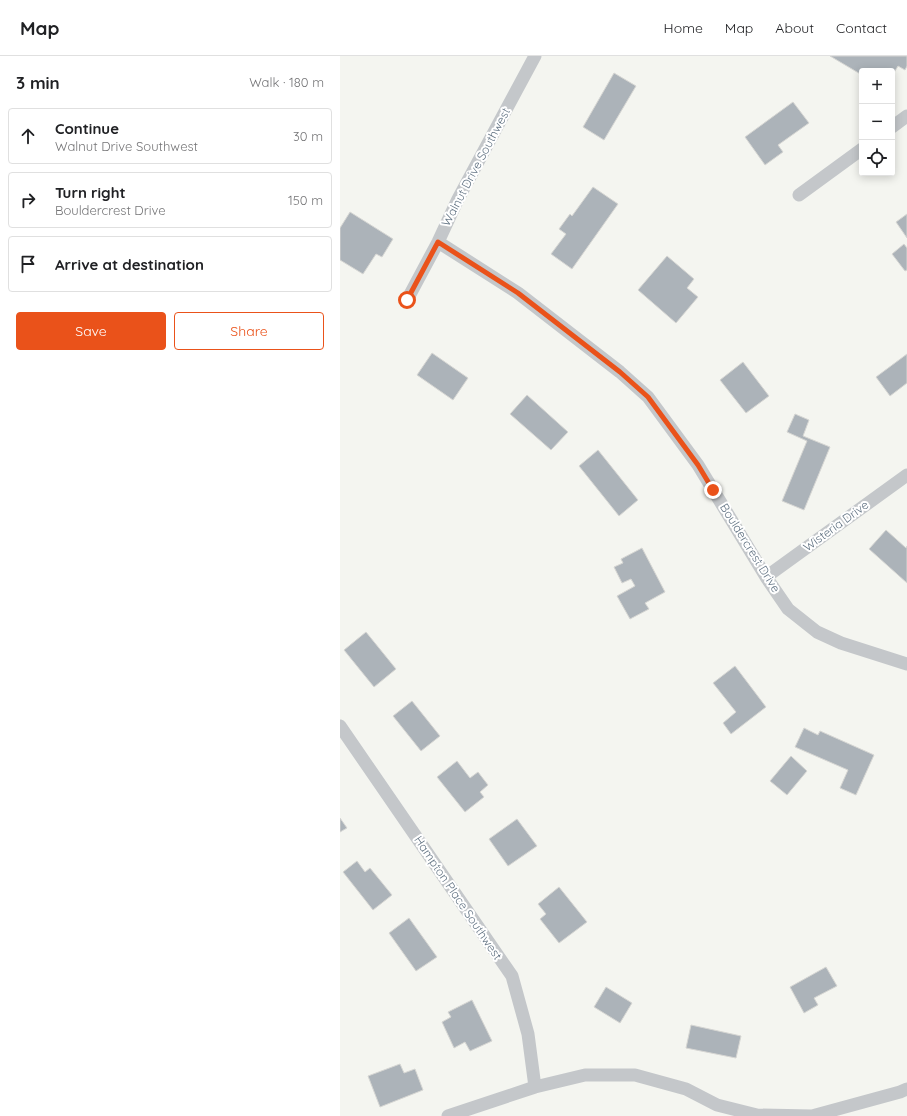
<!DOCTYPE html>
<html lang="en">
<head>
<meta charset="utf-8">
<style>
  :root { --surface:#fff; --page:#f6f6f6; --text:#202124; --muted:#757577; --line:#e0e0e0; --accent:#ea521a }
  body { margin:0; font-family:Quicksand,sans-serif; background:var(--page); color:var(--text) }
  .controls { position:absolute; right:12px; top:12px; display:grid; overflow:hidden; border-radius:4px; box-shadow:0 2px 10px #0003 }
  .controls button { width:36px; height:36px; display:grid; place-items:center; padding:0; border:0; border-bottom:1px solid var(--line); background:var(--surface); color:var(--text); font:20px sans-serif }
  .stop { position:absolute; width:12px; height:12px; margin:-9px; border:3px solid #ea521a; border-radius:50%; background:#fff }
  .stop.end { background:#ea521a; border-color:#fff; box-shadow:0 1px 4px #0008 }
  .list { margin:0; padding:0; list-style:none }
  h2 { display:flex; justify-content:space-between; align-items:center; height:52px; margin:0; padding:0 16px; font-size:17px }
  h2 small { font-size:13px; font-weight:400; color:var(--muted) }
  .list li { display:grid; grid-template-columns:26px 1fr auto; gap:12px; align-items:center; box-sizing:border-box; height:56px; margin:0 8px 8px; padding:0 8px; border:1px solid var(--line); border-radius:4px }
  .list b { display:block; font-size:15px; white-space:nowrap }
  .list p { margin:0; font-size:13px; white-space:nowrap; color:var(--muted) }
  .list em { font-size:13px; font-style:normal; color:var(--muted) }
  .actions { display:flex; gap:8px; padding:12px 16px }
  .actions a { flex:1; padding:9px 0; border:1px solid var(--accent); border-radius:4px; text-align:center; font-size:14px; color:var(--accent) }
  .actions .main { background:var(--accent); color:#fff }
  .icon { flex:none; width:22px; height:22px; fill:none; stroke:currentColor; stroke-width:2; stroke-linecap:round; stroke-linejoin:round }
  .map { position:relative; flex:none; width:567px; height:1060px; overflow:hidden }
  header { display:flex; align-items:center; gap:24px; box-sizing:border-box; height:56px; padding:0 20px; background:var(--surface); border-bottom:1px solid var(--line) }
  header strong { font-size:19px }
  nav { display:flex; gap:22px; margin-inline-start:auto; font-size:14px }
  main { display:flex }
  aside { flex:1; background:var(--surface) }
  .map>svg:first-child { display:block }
</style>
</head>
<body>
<header>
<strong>Map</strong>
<nav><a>Home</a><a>Map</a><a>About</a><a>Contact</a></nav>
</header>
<main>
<aside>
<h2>3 min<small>Walk · 180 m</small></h2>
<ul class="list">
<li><svg class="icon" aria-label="ahead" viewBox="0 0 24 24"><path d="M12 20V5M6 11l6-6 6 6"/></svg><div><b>Continue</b><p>Walnut Drive Southwest</p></div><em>30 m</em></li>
<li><svg class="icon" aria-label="right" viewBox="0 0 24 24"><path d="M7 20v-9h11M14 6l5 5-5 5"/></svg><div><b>Turn right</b><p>Bouldercrest Drive</p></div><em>150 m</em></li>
<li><svg class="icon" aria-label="arrive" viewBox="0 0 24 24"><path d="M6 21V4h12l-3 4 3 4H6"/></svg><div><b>Arrive at destination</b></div></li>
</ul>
<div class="actions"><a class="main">Save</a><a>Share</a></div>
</aside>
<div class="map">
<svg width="567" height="1060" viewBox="0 0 567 1060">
  <rect width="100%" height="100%" fill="#f4f5f0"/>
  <!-- building -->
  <path fill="#acb3b9" stroke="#d6d6d3" d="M490,0H567V10L565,14L558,10L552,20V15H522V19Z
    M274,17L296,30L264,84L243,71Z
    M453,46L469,67L438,89L443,96L425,109L405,81Z
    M253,131L278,148L232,213L211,198L226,178L219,173L230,158L232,160Z
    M10,156L53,183L42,201L36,198L23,218L0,204V172Z
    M567,158V182L556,166Z
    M564,188L567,192V214L565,215L552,198Z
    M327,200L354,223L347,232L358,241L336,267L298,234Z
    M92,297L128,322L113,344L77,319Z
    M567,298V327L550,340L536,321Z
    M403,306L429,340L406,357L380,324Z
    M187,339L228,376L211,394L170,358Z
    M455,358L469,364L463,380L490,391L464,454L442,445L467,385L447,376Z
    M258,394L298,444L279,460L239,410Z
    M546,474L566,492L567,490V527L529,493Z
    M302,492L325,536L305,547L309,553L290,563L277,540L295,530L291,523L282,527L274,511L283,507L281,503Z
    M26,576L56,613L34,631L4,594Z
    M395,610L426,651L391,678L383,667L396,656L373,627Z
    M72,645L100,680L81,695L53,660Z
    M464,672L478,679L480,675L534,699L516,739L500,732L508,714L455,691Z
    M451,700L467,715L447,739L430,725Z
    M117,705L130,722L138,716L148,729L140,736L144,741L125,756L97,721Z
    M0,762L7,772L0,776Z
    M177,763L197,790L168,810L149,783Z
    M17,805L25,816L30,812L52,839L33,854L3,816Z
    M219,831L247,866L219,887L200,863L206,858L198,848Z
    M69,862L97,901L76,915L49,877Z
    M486,911L497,930L474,942L478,949L464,957L450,931Z
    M266,931L292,947L280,967L254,951Z
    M132,944L152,985L130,995L125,986L114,992L102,966L111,961L108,956Z
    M351,969L401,980L396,1002L346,992Z
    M60,1008L64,1017L75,1013L83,1034L40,1051L28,1020Z"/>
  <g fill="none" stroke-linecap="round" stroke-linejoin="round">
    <!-- street -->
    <path stroke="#c4c7ca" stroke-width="13" d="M552,71L567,60
      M459,139L522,93
      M98,186L178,237L280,316L308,341L358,409L426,521L448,553L477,576L501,587L567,608
      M67,244L98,186L118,143L195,0
      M426,521L567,419
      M0,670L172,920L188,978L195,1031
      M108,1060L195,1031L245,1019H295L346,1033L377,1049L417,1059L472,1060L560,1036L567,1033"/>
  </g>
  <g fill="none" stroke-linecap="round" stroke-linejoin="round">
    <!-- route -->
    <path stroke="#ea521a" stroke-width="5" d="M67,244L98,186L178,237L280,316L308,341L358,409L373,434"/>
  </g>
  <g text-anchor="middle" stroke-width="4" stroke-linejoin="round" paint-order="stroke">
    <!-- street labels -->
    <g font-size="12" fill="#627383" stroke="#fff">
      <text transform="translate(136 111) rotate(-62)" y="4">Walnut Drive Southwest</text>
      <text transform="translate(496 470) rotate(-36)" y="4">Wisteria Drive</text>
      <text transform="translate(410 492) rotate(58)" y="4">Bouldercrest Drive</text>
      <text transform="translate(118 842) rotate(56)" y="4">Hampton Place Southwest</text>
    </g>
  </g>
</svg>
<div class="controls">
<button>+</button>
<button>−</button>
<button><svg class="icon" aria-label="locate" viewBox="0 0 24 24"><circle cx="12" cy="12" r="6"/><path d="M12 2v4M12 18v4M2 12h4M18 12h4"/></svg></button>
</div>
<div class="stop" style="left:67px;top:244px"></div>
<div class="stop end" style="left:373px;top:434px"></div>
</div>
</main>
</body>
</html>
